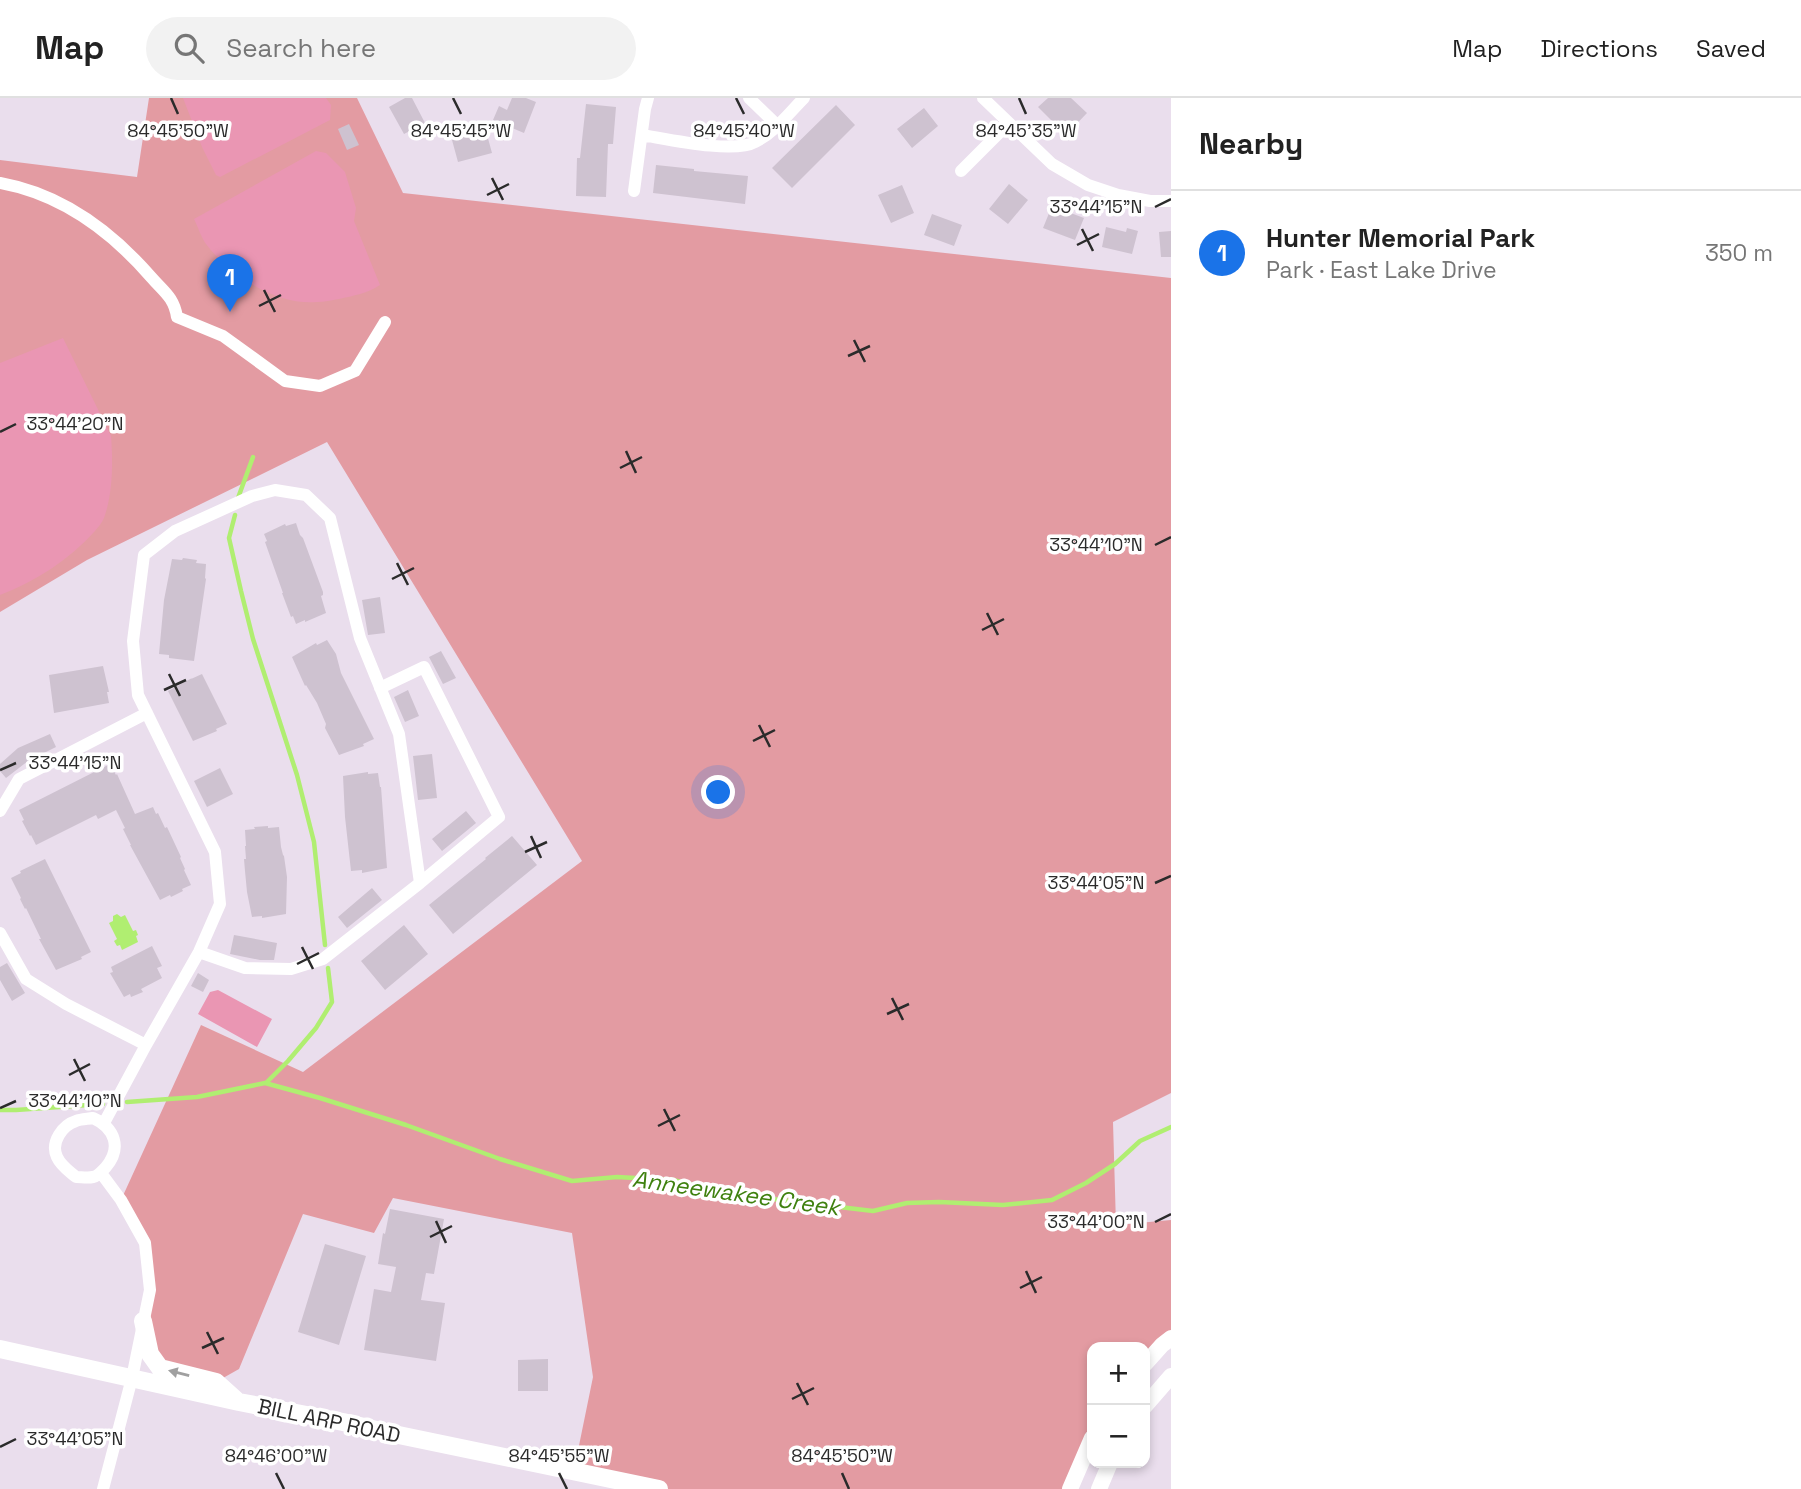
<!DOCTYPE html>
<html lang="en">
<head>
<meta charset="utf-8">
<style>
  :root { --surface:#fff; --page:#f2f2f2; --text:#222; --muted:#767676; --line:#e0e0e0; --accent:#1a73e8 }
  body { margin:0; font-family:"Space Grotesk",sans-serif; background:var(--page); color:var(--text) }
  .controls { position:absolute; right:21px; bottom:21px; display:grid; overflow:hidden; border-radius:14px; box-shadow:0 4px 10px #0003 }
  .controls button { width:63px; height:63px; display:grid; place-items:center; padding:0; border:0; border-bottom:2px solid var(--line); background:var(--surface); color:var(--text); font:35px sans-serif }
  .you { position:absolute; left:719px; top:695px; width:24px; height:24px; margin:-18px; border:5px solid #fff; border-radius:50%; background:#1a73e8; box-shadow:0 0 0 10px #1a73e833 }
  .badge { display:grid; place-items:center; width:46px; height:46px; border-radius:50%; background:var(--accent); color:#fff; font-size:23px; font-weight:700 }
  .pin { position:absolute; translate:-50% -58px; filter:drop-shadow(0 2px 4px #0008) }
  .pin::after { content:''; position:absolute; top:37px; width:24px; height:21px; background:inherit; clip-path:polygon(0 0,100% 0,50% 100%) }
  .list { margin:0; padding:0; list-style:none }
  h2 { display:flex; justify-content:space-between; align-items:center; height:91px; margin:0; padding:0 28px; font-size:30px }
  h2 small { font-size:23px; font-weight:400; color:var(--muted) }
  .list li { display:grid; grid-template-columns:46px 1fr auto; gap:21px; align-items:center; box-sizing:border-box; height:126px; padding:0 28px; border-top:2px solid var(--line) }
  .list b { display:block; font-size:26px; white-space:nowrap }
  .list p { margin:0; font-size:23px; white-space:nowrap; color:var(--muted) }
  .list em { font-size:23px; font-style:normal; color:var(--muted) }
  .icon { flex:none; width:38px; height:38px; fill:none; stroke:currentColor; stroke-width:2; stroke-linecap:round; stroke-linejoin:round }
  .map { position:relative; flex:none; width:1171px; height:1391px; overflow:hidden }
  header { display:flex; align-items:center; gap:42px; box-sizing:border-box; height:98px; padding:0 35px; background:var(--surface); border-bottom:2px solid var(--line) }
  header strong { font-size:33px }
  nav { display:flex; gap:38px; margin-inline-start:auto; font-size:24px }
  .search { width:490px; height:63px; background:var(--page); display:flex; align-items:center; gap:18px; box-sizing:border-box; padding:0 24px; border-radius:38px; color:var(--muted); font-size:26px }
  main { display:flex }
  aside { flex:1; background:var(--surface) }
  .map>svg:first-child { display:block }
</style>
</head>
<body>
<header>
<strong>Map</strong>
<div class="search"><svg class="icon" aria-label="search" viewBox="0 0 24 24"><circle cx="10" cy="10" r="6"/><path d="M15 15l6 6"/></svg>Search here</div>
<nav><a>Map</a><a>Directions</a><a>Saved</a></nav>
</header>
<main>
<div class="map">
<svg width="1171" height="1391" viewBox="0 0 1171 1391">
  <rect width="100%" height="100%" fill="#eadeed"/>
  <!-- green -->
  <path fill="#e39ba2" d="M149,0H357L403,95L1171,180V995L1113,1024L1116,1127L1171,1122V1240L1145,1266V1249H1092V1340L1070,1391H659L574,1372L593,1279L572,1135L393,1100L374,1135L303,1116L239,1271L216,1284L150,1256L145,1145L121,1102L201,927L303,974L582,763L327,344L87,462L0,514V62L137,79Z"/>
  <!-- pitch -->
  <path fill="#ea96b3" d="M183,0H326L331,7L330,22L220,79L216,77L202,49Z
    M316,53L326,55L345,74L356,110L354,123L380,187C368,195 353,198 339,201C332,202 324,204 317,204C277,208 229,177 206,146C201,139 198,129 194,121Z
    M63,240L111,338C113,364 113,395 104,420C102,425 98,429 95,433C69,462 36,483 0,497V265Z
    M218,892L272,921L257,949L198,916L210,894Z"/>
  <!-- water -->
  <path fill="#b0ee71" d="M117,816L121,819L125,817L133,833L136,832L138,837L136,838L138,844L122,852L120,847L117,848L114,843L117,841L109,825L113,823V818Z"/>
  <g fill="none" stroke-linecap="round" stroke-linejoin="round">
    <!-- stream -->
    <path stroke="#b0ee71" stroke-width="4.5" d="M238,400L253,359
      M235,417L229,440L241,493L253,541L297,677L314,744L325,847
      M266,985L288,963L316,930L332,904L328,870
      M127,1004L197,999L265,985L320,1000L406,1027L500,1061L572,1083L617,1079L673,1082L730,1096L873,1113L907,1105L939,1104L1003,1107L1052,1102L1086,1085L1115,1066L1140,1043L1171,1029
      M0,1012H16L103,1006"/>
  </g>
  <!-- building -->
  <path fill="#cec2d0" d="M405,0H412L425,25L404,36L389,9Z
    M512,0H526L536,4L524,35L493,22L499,8L507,12Z
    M1048,0H1071L1087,15L1066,37L1038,9Z
    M586,6L616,9L613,46H608L606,99L576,98L577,60H580Z
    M836,7L855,27L792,90L772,70Z
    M924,10L938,28L912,50L897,31Z
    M349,26L359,47L347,52L338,31Z
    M486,33L492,55L458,64L452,42Z
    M656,67L694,71V73L748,78L745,106L653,95Z
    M1009,86L1028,102L1008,126L989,111Z
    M902,87L914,115L891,125L878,97Z
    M1052,108L1084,120L1075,142L1043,130Z
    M932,116L962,127L954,148L924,137Z
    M1106,129L1126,134L1127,130L1138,133L1132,156L1102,149Z
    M1171,133V159H1161L1159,134Z
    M296,425L300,437L303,440L323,494V497L321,498L326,515L305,524V522L296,526L293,518L291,519L282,495H283L265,444L267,443L264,436L285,426L286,428Z
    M183,460L197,462L196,465L206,466L205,480L206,481L194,563L169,560V557L159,556L164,502L172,461L182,462Z
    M380,499L385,535L368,537L362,502Z
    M327,542L336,556L341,575L374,641L363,646L364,648L339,657L325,630L326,626L317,605L306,587L305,588L292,559L316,545L317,547Z
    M441,553L456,580L443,586L429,559Z
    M103,568L109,594H107L109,605L54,615L49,577Z
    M202,576L227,626L216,631L217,633L193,643L168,593L192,580L191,581Z
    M408,592L419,618L405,624L394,599Z
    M50,636L56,649L28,663L6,680L0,673V666L18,650Z
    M432,656L437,700L418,702L413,658Z
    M110,666L116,677L117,676L135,716L153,709L156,716L158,715L165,730L167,729L181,759L180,760L185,771L184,772L191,787L182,791L183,793L171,799L170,797L160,802L130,747H131L123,731L125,730L116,712L98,721L96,717L36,747L31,737L30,738L22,723L24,722L19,712Z
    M220,670L233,696L207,709L194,683Z
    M368,674V676L378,675L380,689H381L387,770L362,775V772L351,773L345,719L343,678Z
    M466,713L476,725L442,753L432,741Z
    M268,728V730L279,729L281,749L283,757L284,758L287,779L286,816L262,820V818L252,819L247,794L245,773L244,761H246L245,748H246L245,732L255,731L254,729Z
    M512,738L537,767L453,836L429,807L486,761L485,760Z
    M45,761L91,854L81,859L82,861L56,872L39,841H41L26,810L25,811L20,801L21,800L11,780L21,775L20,773Z
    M372,790L382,802L347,830L338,819Z
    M404,827L428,856L385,892L361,863Z
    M234,837L277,845L274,862H260L230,856Z
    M152,848L162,868L157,870L162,880L141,891L143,894L131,899L130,896L124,899L110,875L113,874L111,869Z
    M7,865L25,895L12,903L0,882V869Z
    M198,875L209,882L203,894L191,888Z
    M390,1111L444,1121L434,1176L426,1175L421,1202L445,1205L436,1263L364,1252L374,1191L391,1194L396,1169L378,1166L383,1135L385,1136Z
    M325,1146L366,1158L339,1247L298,1234Z
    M548,1261V1293H518V1262Z"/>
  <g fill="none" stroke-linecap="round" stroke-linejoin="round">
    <!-- minor -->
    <path stroke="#fff" stroke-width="12" d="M749,0L777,27
      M983,0L1052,66L1088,87L1118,97L1150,103H1171
      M642,37C667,41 734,56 755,44C774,35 789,15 804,0
      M961,73L1009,25
      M0,85C61,96 111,133 151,179C163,193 174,199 177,219L223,238L285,283L320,288L355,273L385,224
      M634,93L645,11L648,0
      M380,590L424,569L499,719L420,785
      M0,713L19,681L147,615
      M0,835L26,881L66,906L146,947
      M93,1020C115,1030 122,1050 106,1069C102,1073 98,1078 93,1079C88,1080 81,1079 76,1079C69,1073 61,1068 57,1059C50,1044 63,1027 76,1023C81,1021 88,1021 93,1020Z
      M104,1025L146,947L199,854L220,806L215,754L138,597L133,543L144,457L175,433L252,398L275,392L306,397L330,420L360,540L399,636L420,785L323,861L291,871L245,870L199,854
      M101,1075L121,1102L145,1145L150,1192L132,1280L103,1391"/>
    <!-- tertiary -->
    <path stroke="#fff" stroke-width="16" d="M1145,1266L1162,1247L1171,1240
      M1145,1308L1171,1278
      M1070,1391L1092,1340
      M1099,1391L1110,1365"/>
    <!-- secondary -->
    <path stroke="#fff" stroke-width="18" d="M143,1223L150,1256L160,1270L216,1284L236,1302
      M0,1251L239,1304L343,1324L389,1335L659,1391"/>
  </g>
  <!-- one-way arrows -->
  <defs><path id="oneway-solid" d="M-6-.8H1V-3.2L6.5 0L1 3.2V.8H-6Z" transform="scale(1.75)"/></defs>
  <use fill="#a0a0a0" href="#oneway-solid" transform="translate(179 1275) rotate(-166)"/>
  <!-- ticks -->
  <path fill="none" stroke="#2b2b2b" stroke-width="2.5" d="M171,0L178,16M453,0L461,16M736,0L744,16M1019,0L1026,16M492,80L503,102M487,97L509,86M1155,109L1171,101M1082,131L1093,153M1077,147L1099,136M264,192L275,214M259,208L281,197M854,242L865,264M848,258L870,248M0,334L16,326M626,353L636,375M620,370L642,359M1155,447L1171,439M397,465L408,487M392,481L414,470M987,515L998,537M982,532L1004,521M169,576L180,598M164,592L186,582M759,627L770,649M753,643L775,632M0,672L16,665M531,738L541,760M525,754L547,744M1155,785L1171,778M302,849L313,871M297,866L319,855M892,900L903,922M887,916L909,906M74,961L85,983M69,977L90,966M0,1010L16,1003M664,1011L675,1033M658,1028L680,1017M436,1123L446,1145M1155,1124L1171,1116M430,1139L452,1128M1026,1173L1036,1195M1020,1190L1042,1179M207,1234L218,1256M202,1250L224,1240M797,1285L808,1307M792,1301L814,1290M0,1349L16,1341M276,1375L284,1391M559,1375L567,1391M842,1375L849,1391"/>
  <g text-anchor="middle" stroke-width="7" stroke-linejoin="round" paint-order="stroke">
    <!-- street labels -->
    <g font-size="21" fill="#2b2b2b" stroke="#fff">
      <text transform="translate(329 1323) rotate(12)" y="7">BILL ARP ROAD</text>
    </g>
    <!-- water labels -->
    <g font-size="23" font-style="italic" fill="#3f810f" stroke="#fff">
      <text transform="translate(736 1095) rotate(8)" y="8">Anneewakee Creek</text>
    </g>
  </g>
  <g font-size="18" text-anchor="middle" fill="#2b2b2b" stroke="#fff" stroke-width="7" stroke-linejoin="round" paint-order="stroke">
    <text x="178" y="39">84°45'50"W</text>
    <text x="461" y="39">84°45'45"W</text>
    <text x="744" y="39">84°45'40"W</text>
    <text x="1026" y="39">84°45'35"W</text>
    <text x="1096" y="115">33°44'15"N</text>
    <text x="75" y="332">33°44'20"N</text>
    <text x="1096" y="453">33°44'10"N</text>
    <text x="75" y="671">33°44'15"N</text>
    <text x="1096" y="791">33°44'05"N</text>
    <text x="75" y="1009">33°44'10"N</text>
    <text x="1096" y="1130">33°44'00"N</text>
    <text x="75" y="1347">33°44'05"N</text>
    <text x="276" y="1364">84°46'00"W</text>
    <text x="559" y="1364">84°45'55"W</text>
    <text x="842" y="1364">84°45'50"W</text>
  </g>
</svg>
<div class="controls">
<button>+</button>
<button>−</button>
</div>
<div class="you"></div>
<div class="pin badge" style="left:230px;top:214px">1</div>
</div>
<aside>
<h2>Nearby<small></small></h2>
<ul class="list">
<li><span class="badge">1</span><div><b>Hunter Memorial Park</b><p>Park · East Lake Drive</p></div><em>350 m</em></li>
</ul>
</aside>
</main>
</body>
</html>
